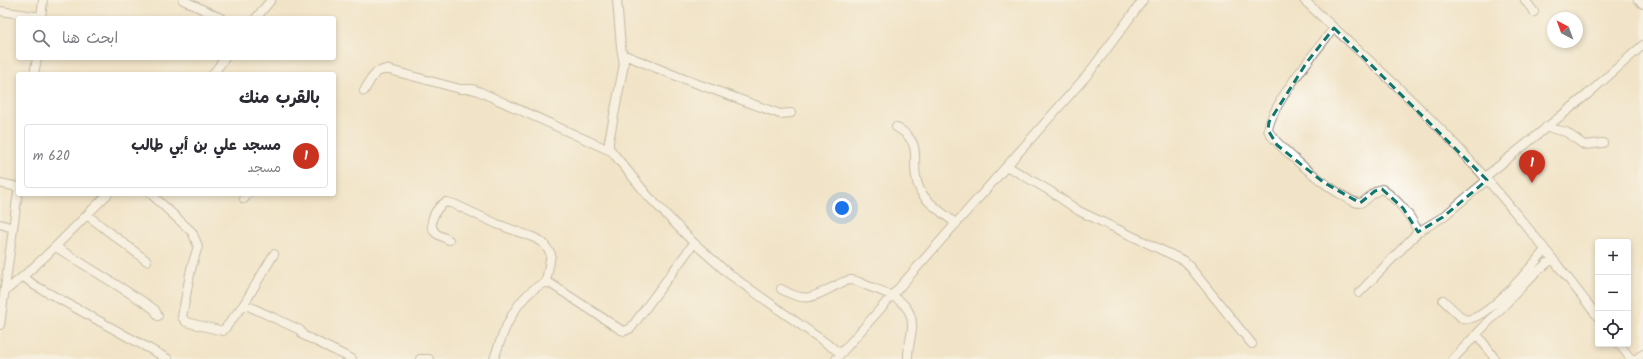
<!DOCTYPE html>
<html lang="ar">
<head>
<meta charset="utf-8">
<style>
  :root { --surface:#fff; --page:#f2f2f3; --text:#2b2b33; --muted:#7c7c81; --line:#e1e1e2; --accent:#c8321e }
  body { margin:0; font-family:Kalam,"Playpen Sans Arabic",sans-serif; background:var(--page); color:var(--text); direction:rtl }
  .controls { position:absolute; right:12px; bottom:12px; display:grid; overflow:hidden; border-radius:4px; box-shadow:0 2px 6px #0003 }
  .controls button { width:36px; height:36px; display:grid; place-items:center; padding:0; border:0; border-bottom:1px solid var(--line); background:var(--surface); color:var(--text); font:20px sans-serif }
  .compass { position:absolute; left:1547px; top:12px; width:36px; height:36px; border-radius:50%; background:var(--surface); box-shadow:0 2px 6px #0003; rotate:319deg }
  .you { position:absolute; left:842px; top:208px; width:14px; height:14px; margin:-10px; border:3px solid #fff; border-radius:50%; background:#1a73e8; box-shadow:0 0 0 6px #1a73e833 }
  .badge { display:grid; place-items:center; width:26px; height:26px; border-radius:50%; background:var(--accent); color:#fff; font-size:13px; font-weight:700 }
  .pin { position:absolute; translate:-50% -33px; filter:drop-shadow(0 1px 2px #0008) }
  .pin::after { content:''; position:absolute; top:21px; width:14px; height:12px; background:inherit; clip-path:polygon(0 0,100% 0,50% 100%) }
  .list { margin:0; padding:0; list-style:none }
  h2 { display:flex; justify-content:space-between; align-items:center; height:52px; margin:0; padding:0 16px; font-size:17px }
  h2 small { font-size:13px; font-weight:400; color:var(--muted) }
  .list li { display:grid; grid-template-columns:26px 1fr auto; gap:12px; align-items:center; box-sizing:border-box; height:64px; margin:0 8px 8px; padding:0 8px; border:1px solid var(--line); border-radius:4px }
  .list b { display:block; font-size:15px; white-space:nowrap }
  .list p { margin:0; font-size:13px; white-space:nowrap; color:var(--muted) }
  .list em { font-size:13px; font-style:normal; color:var(--muted) }
  .icon { flex:none; width:22px; height:22px; fill:none; stroke:currentColor; stroke-width:2; stroke-linecap:round; stroke-linejoin:round }
  .map { position:relative; flex:none; width:1643px; height:359px; overflow:hidden; direction:ltr }
  .search { position:absolute; background:var(--surface); box-shadow:0 2px 6px #0003; left:16px; top:16px; width:320px; height:44px; display:flex; align-items:center; gap:10px; box-sizing:border-box; padding:0 14px; border-radius:4px; color:var(--muted); font-size:15px }
  .panel { position:absolute; background:var(--surface); box-shadow:0 2px 6px #0003; left:16px; top:72px; width:320px; height:124px; border-radius:4px; direction:rtl }
  .map>svg:first-child { display:block }
</style>
</head>
<body>
<div class="map">
<svg width="1643" height="359" viewBox="0 0 1643 359">
  <rect width="100%" height="100%" fill="#fff"/>
  <filter id="ink" filterUnits="userSpaceOnUse"><feTurbulence type="fractalNoise" baseFrequency=".025" numOctaves="2"/><feDisplacementMap in="SourceGraphic" scale="8" xChannelSelector="R" yChannelSelector="G"/><feConvolveMatrix kernelMatrix="1 2 1 2 8 2 1 2 1" color-interpolation-filters="sRGB"/></filter>
  <filter id="wash" filterUnits="userSpaceOnUse"><feTurbulence type="fractalNoise" baseFrequency=".012" numOctaves="4" result="noise"/><feDisplacementMap in="SourceGraphic" scale="16" xChannelSelector="R" yChannelSelector="G"/><feGaussianBlur stdDeviation="0.9" result="paint"/><feColorMatrix in="noise" values="0 0 0 0 0 0 0 0 0 0 0 0 0 0 0 0 0 1.4 0 .05"/><feComposite in="paint" operator="in"/></filter>
  <g filter="url(#wash)">
    <rect width="100%" height="100%" fill="#f1e3c7"/>
  </g>
  <g filter="url(#ink)">
    <g fill="none" stroke-linecap="round" stroke-linejoin="round">
      <defs>
        <path id="minor" d="M183,0L221,18
          M617,0L621,47L624,64L609,141V148L648,196L694,243L729,274L840,353
          M1304,0C1353,46 1405,91 1451,140C1504,196 1551,256 1598,317
          M1525,0L1534,12
          M1638,0L1643,4
          M0,11L41,17
          M41,18L43,0
          M256,18L271,0
          M1334,28C1316,51 1272,103 1268,130C1274,145 1343,202 1359,203C1367,203 1371,191 1382,189C1397,199 1411,215 1418,232
          M622,54L684,79L780,114L791,113
          M34,74L37,58
          M213,74L225,58
          M364,91L371,79L377,72L386,69L460,89H472L478,91L611,151
          M896,127C928,145 907,163 920,190C926,203 945,214 956,224
          M1546,127L1566,132L1584,145L1603,143
          M1007,166L1050,191L1079,211L1185,261L1252,344
          M1485,177L1588,94L1643,45
          M0,183L18,187
          M151,194L192,232L198,246L191,269L182,317L186,322L223,331L244,304L300,330L303,335L352,359
          M244,199L248,194
          M87,215L147,261
          M0,224L13,228
          M449,240C445,238 440,236 437,234C425,225 436,207 446,202L454,204L497,224L535,238L544,244L551,254L546,282
          M56,247L147,304L155,310L158,316
          M24,277L34,285L168,359
          M781,289C807,304 812,297 837,285C841,283 846,280 851,280C857,280 863,284 868,286C883,292 903,297 910,314C916,328 907,345 908,359
          M5,291C43,262 74,227 108,194
          M1359,293L1418,232L1443,217L1487,180
          M1443,300L1463,319C1484,325 1532,266 1545,250
          M244,304L274,254
          M0,325L18,192
          M1477,334L1495,359
          M1619,344L1631,359
          M420,359H429
          M494,359C503,331 516,295 546,282L551,284L621,330L625,331L631,328L694,243
          M836,359L1089,73L1143,0
          M1453,359L1533,275L1552,259
          M1636,359L1643,354"/>
      </defs>
      <!-- minor casing -->
      <use href="#minor" stroke="#8e8779" stroke-width="10"/>
      <!-- minor -->
      <use href="#minor" stroke="#fff" stroke-width="8"/>
    </g>
  </g>
  <!-- marked area -->
  <path d="M0 0H1643V359H0ZM1334,28L1487,180L1443,217L1418,232L1403,208L1382,189L1375,191L1360,203L1323,182L1277,145L1268,130L1269,122L1307,62Z" fill="#f1e3c7" fill-opacity=".55" fill-rule="evenodd"/>
  <path fill="none" stroke="#0f766e" stroke-width="3" stroke-dasharray="8 5" stroke-linejoin="round" d="M1334,28L1487,180L1443,217L1418,232L1403,208L1382,189L1375,191L1360,203L1323,182L1277,145L1268,130L1269,122L1307,62Z"/>
</svg>
<div class="controls">
<button>+</button>
<button>−</button>
<button><svg class="icon" aria-label="locate" viewBox="0 0 24 24"><circle cx="12" cy="12" r="6"/><path d="M12 2v4M12 18v4M2 12h4M18 12h4"/></svg></button>
</div>
<svg class="compass" viewBox="-18 -18 36 36"><path d="M0-13l5 13h-10z" fill="#e53935"/><path d="M0 13l5-13h-10z" fill="#7c7c81"/></svg>
<div class="you"></div>
<div class="pin badge" style="left:1532px;top:183px">1</div>
<div class="search"><svg class="icon" aria-label="search" viewBox="0 0 24 24"><circle cx="10" cy="10" r="6"/><path d="M15 15l6 6"/></svg>ابحث هنا</div>
<section class="panel">
<h2>بالقرب منك<small></small></h2>
<ul class="list">
<li><span class="badge">1</span><div><b>مسجد علي بن أبي طالب</b><p>مسجد</p></div><em>620 m</em></li>
</ul>
</section>
</div>
</body>
</html>
